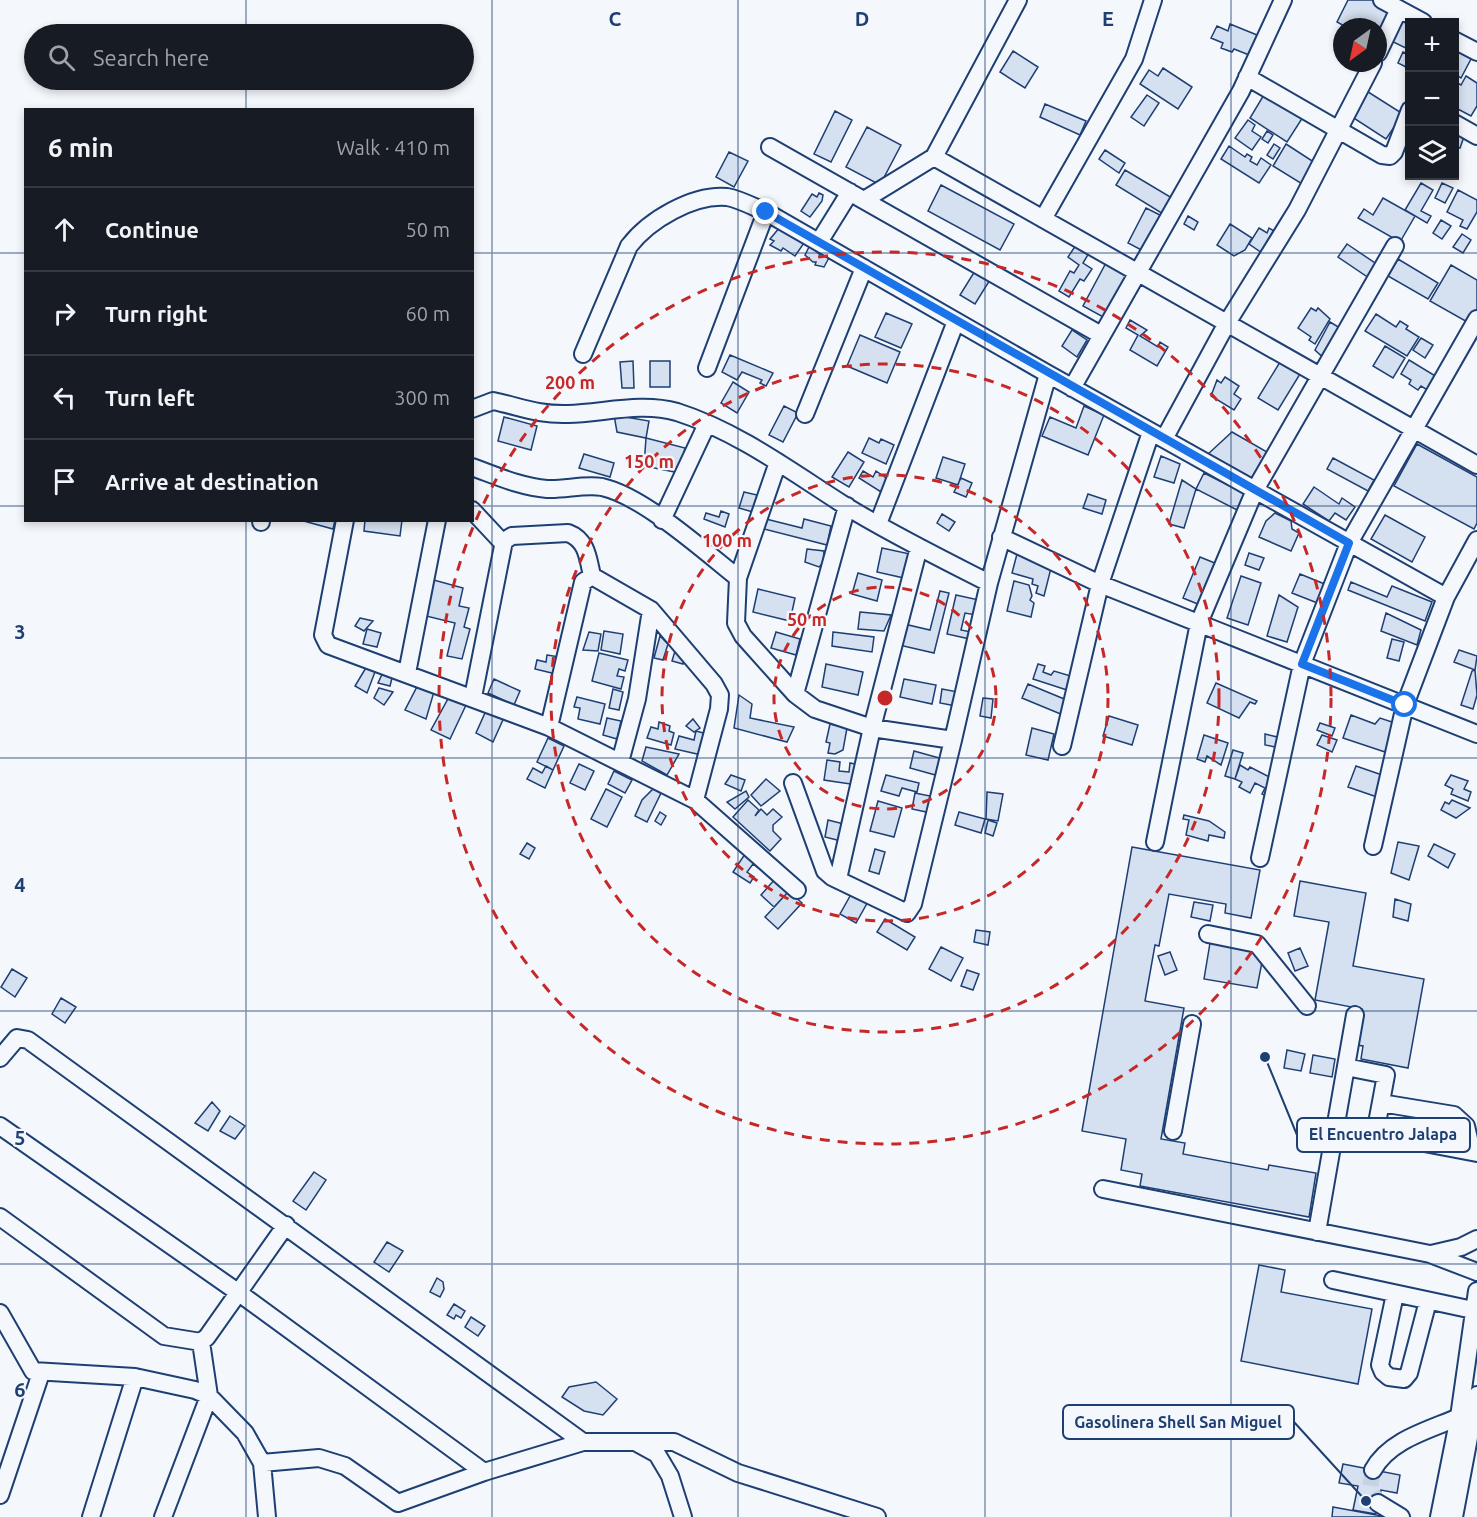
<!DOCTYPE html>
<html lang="en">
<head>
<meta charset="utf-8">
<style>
  :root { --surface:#171b24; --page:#20242c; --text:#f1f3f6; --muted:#9ea1a6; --line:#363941 }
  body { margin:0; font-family:Ubuntu,sans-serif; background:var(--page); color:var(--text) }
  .controls { position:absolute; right:18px; top:18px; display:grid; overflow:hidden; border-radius:0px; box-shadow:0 3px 9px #0003 }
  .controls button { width:54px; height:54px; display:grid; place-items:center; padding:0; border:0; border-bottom:2px solid var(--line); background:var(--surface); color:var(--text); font:30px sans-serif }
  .compass { position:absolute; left:1333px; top:18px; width:54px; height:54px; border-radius:50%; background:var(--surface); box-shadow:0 3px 9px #0003; rotate:213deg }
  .stop { position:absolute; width:18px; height:18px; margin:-14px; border:4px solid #1a73e8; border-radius:50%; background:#fff }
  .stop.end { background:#1a73e8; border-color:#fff; box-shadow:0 2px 6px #0008 }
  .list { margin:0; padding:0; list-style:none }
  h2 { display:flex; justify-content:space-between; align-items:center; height:78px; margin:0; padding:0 24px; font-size:26px }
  h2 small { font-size:20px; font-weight:400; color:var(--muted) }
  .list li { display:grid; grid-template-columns:39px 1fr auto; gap:18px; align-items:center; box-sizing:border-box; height:84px; padding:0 24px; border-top:2px solid var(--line) }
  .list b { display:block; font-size:22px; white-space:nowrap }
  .list em { font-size:20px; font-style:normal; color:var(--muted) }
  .icon { flex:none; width:33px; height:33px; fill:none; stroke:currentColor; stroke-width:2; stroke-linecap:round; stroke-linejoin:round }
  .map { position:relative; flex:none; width:1477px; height:1517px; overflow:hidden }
  .search { position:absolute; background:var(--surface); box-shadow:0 3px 9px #0003; left:24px; top:24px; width:450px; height:66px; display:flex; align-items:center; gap:15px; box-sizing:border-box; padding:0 21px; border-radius:33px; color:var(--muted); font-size:22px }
  .panel { position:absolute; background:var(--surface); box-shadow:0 3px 9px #0003; left:24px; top:108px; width:450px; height:414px; border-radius:0px }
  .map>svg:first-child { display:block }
</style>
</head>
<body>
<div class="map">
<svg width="1477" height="1517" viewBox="0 0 1477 1517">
  <rect width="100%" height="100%" fill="#f4f7fb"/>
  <!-- building -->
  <path fill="#d5e0f0" stroke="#1d3f73" stroke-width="1.5" d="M1348,0H1378L1393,8L1378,36V27H1346L1337,22Z
    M1398,15L1410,22V50L1387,39Z
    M1230,24L1257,35L1249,55L1234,49L1232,52L1221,48L1223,43L1211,38L1217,26L1228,31Z
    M1454,47L1472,57L1461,78L1454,74Z
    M1013,51L1038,67L1025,88L1000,72Z
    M1403,52L1410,55L1408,68L1398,63Z
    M1163,68L1192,87L1178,109L1140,84L1149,70L1158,76Z
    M1466,76L1477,83V106L1471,116L1454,107V81L1461,85Z
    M1365,90L1403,114L1386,139L1349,115Z
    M1265,93L1303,117L1287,142L1250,118Z
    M1147,95L1159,103L1144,126L1131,117Z
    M1045,104L1086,121L1080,135L1040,117Z
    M835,111L852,120L831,162L814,154Z
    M1248,120L1255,125L1252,131L1261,137L1252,150L1235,138Z
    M867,127L901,145L880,185L846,167Z
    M1457,128L1466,131L1460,148L1454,146Z
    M1267,131L1273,135L1268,143L1262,139Z
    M1274,144L1280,148L1273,159L1267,155Z
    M1286,144L1320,166L1307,187L1273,166Z
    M1229,146L1245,157L1247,154L1252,157L1250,161L1257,165L1261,158L1271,165L1259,183L1221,159Z
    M1105,150L1125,163L1119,173L1099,159Z
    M729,152L748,161L734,187L716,177Z
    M1125,170L1177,201L1168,217L1116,185Z
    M1421,183L1433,190L1421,211L1431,216L1427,223L1405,210Z
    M1442,183L1453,188L1445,203L1435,198Z
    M941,185L1014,224L1000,250L928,211Z
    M1458,190L1477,200V212L1467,229L1460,226L1463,220L1447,212Z
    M819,193L823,195L822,201L810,217L801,211L812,194L817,197Z
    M1383,198L1415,216L1400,242L1358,218L1364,209L1373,215Z
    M1146,208L1168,219L1149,254L1128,243Z
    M1188,216L1198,222L1194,230L1184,224Z
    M1441,220L1451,226L1442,239L1433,233Z
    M1230,224L1252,238L1245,250L1234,256L1217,245Z
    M780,227L804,243L795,256L783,248L781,251L770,245L774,241L770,239Z
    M1259,228L1267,233L1269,228L1279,234L1265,255L1249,244Z
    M1462,234L1471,240L1463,253L1453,247Z
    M1347,244L1378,265L1369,278L1338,257Z
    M810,245L820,255L824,251L830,256L824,267L815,265L816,262H813L805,255Z
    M1076,245L1089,253L1083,263L1092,269L1084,281L1080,279L1069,297L1059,291L1070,271L1074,273L1079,265L1068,257Z
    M1398,259L1438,283L1428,299L1388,276Z
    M1107,261L1129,273L1105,318L1083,306Z
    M1451,265L1477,280V309L1469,323L1430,301Z
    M978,266L993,275L975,304L960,295Z
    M1311,308L1316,311L1318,308L1330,319L1315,344L1309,340L1311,337L1298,328Z
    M886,313L912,324L901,348L875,337Z
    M1376,314L1396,327L1400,321L1408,326L1406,329L1419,337L1407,356L1365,331Z
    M1130,320L1147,330L1140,336L1158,347L1160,342L1168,347L1157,366L1130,350L1138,335L1126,328Z
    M1330,322L1345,331L1328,362L1315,350Z
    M1072,330L1087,340L1077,357L1062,346Z
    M860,335L900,352L887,383L847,366Z
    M1421,338L1433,345L1425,358L1413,350Z
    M1385,346L1405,358L1393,378L1373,366Z
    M730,355L773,373L766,386L760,383L762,380L742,372L737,380L722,372Z
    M1409,360L1437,377L1429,391L1421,386L1418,390L1409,384L1411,380L1401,374Z
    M633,361L634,388H622L620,362Z
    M650,361H670V387H650Z
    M1280,362L1300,374L1278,410L1258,398Z
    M1225,377L1239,386L1234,394L1241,399L1234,410L1211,396L1217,380L1221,383Z
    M733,382L749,392L737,413L721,403Z
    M784,406L798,413L783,442L769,435Z
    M1084,406L1104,415L1088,455L1042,436L1050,417L1076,428Z
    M614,415L649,421L646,438L617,432Z
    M504,417L537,426L531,450L498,441Z
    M1232,432L1267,452L1251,479L1208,454Z
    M646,438L685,448L680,473L644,466Z
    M869,438L879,443L881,439L894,445L886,464L862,453Z
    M1417,444L1477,477V523L1474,529L1394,486Z
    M848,452L864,462L849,487L832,477Z
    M584,454L614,463L610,477L579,468Z
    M1161,456L1180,464L1174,483L1154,477Z
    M943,457L965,464L958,485L936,478Z
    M1333,458L1374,480L1368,491L1327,469Z
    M863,471L873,477L876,471L889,480L881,492L859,478Z
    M1204,473L1246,494L1237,510L1196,489Z
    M961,478L972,483L966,497L954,492Z
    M1182,480L1196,489L1184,528L1169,524Z
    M1314,487L1339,504L1342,498L1355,507L1346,520L1335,513L1329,521L1303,504Z
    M744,492L757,495L753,512L739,508Z
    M1088,494L1106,500L1102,514L1083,508Z
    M721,511L729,514L725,527L704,519L706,513L719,517Z
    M1275,513L1291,521L1292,529L1299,533L1291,551L1259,537L1266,521Z
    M942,514L955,522L949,531L937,523Z
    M1385,515L1425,537L1412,562L1371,539Z
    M766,519L802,528L804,519L831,526L827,545L764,529Z
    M300,520H335L333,529Z
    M365,520H402L400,536L364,531Z
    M882,548L910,554L904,578L877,572Z
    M807,549L824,551L823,563L819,567L805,562Z
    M1249,553L1264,558L1259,570L1245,565Z
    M1017,554L1052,564L1044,596L1036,593L1038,586L1032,584L1033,579L1012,573Z
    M1200,557L1222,566L1205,607L1183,598Z
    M858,573L882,580L877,601L852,594Z
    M1300,574L1327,585L1320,604L1292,593Z
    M1241,576L1261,583L1248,625L1227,618Z
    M430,579L463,588L459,606L469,608L464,627L470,629L462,659L447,656L455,623L422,615Z
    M1014,581L1029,585L1032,596L1030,600L1034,603L1031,617L1007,611Z
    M1351,582L1387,597L1392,586L1432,602L1425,621L1348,590Z
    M758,589L795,598L790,621L753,612Z
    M940,591L949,593L934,653L899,645L904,624L930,630Z
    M956,595L979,600L976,615L965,613L961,630L971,632L970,639L947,634Z
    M1279,595L1298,607L1287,642L1267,636Z
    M860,612L891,615L884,631L858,629Z
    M1386,613L1421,630L1417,645L1381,631Z
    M360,618L373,621L364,631L355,626Z
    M367,629L381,633L377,647L363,644Z
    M604,631L623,634L620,654L601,650Z
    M589,632L601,634L598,651L583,650Z
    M776,632L800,639L796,655L771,648Z
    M833,632L874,637L872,652L832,646Z
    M660,636L668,644L663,660L654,658Z
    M1392,639L1404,642L1399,661L1387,658Z
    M1459,650L1477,656L1475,670L1454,662Z
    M675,651L685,656L683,664L672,661Z
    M599,653L628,660L625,671L619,669L617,676L624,677L621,689L592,681Z
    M547,655L560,657L556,674L535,669L537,660L546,662Z
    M370,661L378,664L367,693L355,686Z
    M826,664L863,672L858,695L822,687Z
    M1038,664L1045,666L1043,672L1051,675L1054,671L1074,677L1070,691L1033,679Z
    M386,666L394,670L390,686L378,683Z
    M1475,670L1477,695L1473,709L1461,705L1472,671Z
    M421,679L436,685L426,719L405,710Z
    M494,679L520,691L514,705L488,693Z
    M904,679L936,685L932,704L900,697Z
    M1216,683L1257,701L1255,704L1250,702L1239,718L1207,703Z
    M1028,684L1069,701L1063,715L1022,698Z
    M379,688L393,692L384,705L374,698Z
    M613,689L623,692L619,710L609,708Z
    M942,689L958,692L956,706L940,703Z
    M739,695L752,704L750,718L794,727L787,742L734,728Z
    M449,697L467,703L450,739L431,730Z
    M577,697L605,704L600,724L578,719L580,708L574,707Z
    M983,698L993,699L991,718L980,716Z
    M489,704L506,713L493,742L476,733Z
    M1351,715L1375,724L1380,718L1395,723L1385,752L1343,738Z
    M1109,716L1138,725L1132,745L1103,736Z
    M607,718L621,721L617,739L603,735Z
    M693,719L700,728L694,732L686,726Z
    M659,722L670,726L669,731L674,733L671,745L647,738L651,727L658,729Z
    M1320,723L1335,728L1332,736L1317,730Z
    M830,724L847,728L843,750L835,754L828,753L830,743L826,742Z
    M1032,728L1054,734L1048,760L1026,755Z
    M696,731L711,735L706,756L675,749L679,736L694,740Z
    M1265,734L1277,737L1281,748L1265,745Z
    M1204,735L1228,743L1221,765L1207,756L1205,762L1197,759Z
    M1322,735L1337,740L1332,752L1317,745Z
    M548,738L564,746L553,770L537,762Z
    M646,747L679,754L667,775L642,761Z
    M1233,750L1243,753L1235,779L1225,776Z
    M914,751L943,759L939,776L910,768Z
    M827,760L840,762L839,771L849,772L850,763L860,765L857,785L824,780Z
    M579,764L594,771L585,790L570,783Z
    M1240,765L1248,770L1250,767L1275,780L1266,796L1262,794L1265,788L1255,783L1250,793L1239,787L1242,782L1235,779Z
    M546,766L553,770L545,788L527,779L533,768L542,773Z
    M1356,766L1385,776L1377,797L1348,787Z
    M614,771L632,780L625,793L608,784Z
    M731,775L745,780L741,791L725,784Z
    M886,775L919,783L917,792L902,788L899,796L881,791Z
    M1451,775L1468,781L1464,789L1471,792L1468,801L1451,794L1453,789L1445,785Z
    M766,779L780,791L761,806L751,795Z
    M606,789L622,797L607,827L591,819Z
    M653,789L661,793L647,822L635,816L642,800Z
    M746,791L749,797L735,809L727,802Z
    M987,792L1003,794L998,821L986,819Z
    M915,793L935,797L931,813L912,809Z
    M748,800L759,810L755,816L761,809L767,815L773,809L782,817L773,825V831L781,839L770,851L733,817Z
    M1452,800L1470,808L1456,818L1441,810L1445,802L1449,804Z
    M878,801L902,808L894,837L870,831Z
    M660,812L666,816L661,825L655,821Z
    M959,812L985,819L981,833L955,825Z
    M1184,815L1209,821L1225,832L1224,838L1209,835L1208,841L1186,835L1189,820L1183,819Z
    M828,820L848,825L845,842L825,837Z
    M988,820L997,823L993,836L985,833Z
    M1398,842L1419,846L1409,880L1391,873Z
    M527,843L535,848L529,859L520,854Z
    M1434,844L1455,854L1448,868L1428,856Z
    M1132,847L1260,870L1251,918L1225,913L1226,904L1169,894L1159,946L1155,945L1145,1001L1184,1008L1161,1139L1185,1143L1183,1154L1268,1170L1269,1165L1316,1173L1309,1217L1140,1186L1142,1174L1121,1170L1126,1139L1082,1131Z
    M875,849L885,852L879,874L869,871Z
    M747,851L765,863L761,870L753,864L747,872L754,877L750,883L733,872Z
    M775,879L789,891L774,907L761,895Z
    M1300,881L1366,893L1353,966L1424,979L1408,1068L1361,1059L1363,1046L1356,1045L1362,1009L1315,1000L1329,922L1294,916Z
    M854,889L870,898L856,923L840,914Z
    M789,891L802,903L778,929L765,917Z
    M1395,899L1411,904L1408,921L1393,917Z
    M1194,902L1213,905L1210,921L1191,917Z
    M885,919L915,937L907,950L877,932Z
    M976,930L990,932L988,945L974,942Z
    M1210,943L1250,950L1262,962L1257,988L1204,979Z
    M941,947L963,958L951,981L929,969Z
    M1300,948L1308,966L1295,971L1288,953Z
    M1170,952L1177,970L1165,975L1158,956Z
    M12,969L27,978L15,997L1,987Z
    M967,970L979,974L973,990L961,986Z
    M61,998L76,1007L65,1023L52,1014Z
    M1287,1050L1305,1054L1301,1071L1284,1068Z
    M1313,1055L1335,1059L1332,1077L1310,1073Z
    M212,1102L220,1111L208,1131L195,1123Z
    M230,1116L245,1126L235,1139L220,1131Z
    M314,1172L326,1180L306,1210L293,1201Z
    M387,1242L403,1251L389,1272L374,1262Z
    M1259,1265L1285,1270L1281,1292L1372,1309L1358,1384L1241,1361Z
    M437,1278L443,1282L444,1289L440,1297L430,1292Z
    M454,1304L465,1311L461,1318L456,1315L454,1319L447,1315Z
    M471,1317L485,1326L478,1336L465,1327Z
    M596,1382L617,1399L603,1415L584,1411L562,1397L569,1387Z
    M1343,1464L1400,1475L1397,1493L1381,1490L1376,1514L1353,1510L1358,1486L1339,1483Z
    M1333,1507L1387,1517H1332Z"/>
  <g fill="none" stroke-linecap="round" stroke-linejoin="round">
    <!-- minor-tunnel -->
    <path stroke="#c9d2e0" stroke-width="16" stroke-dasharray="16 8" stroke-linecap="butt" d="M1373,1470L1370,1489L1378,1503"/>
    <defs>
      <path id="minor" d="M1382,0L1423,22
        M1454,40L1477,52
        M1378,53L1399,9
        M1247,77L1382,155L1390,156L1394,152L1410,110
        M1454,123L1477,136
        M770,147L1101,335
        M934,157L1477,465
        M864,200L934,157L1018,0
        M1043,219L1134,59L1153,0
        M819,242L850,192
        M583,354L629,246C649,220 693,194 727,197C739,199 754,207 766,212L1048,374L1446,597
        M707,368L766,212
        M1072,388L1241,91L1283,0
        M472,409L493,401C521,407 538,415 568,414C604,413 641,402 677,412C737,431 792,472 844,505C891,534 940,558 989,583
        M805,414L864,268
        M1164,439L1227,323L1297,210L1373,63
        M472,467C497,476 521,487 547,489C565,490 584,484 602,487C643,496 704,551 738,578L736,623L743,636L795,694L815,709L872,728L953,740L989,583L1048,374
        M472,510L500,540L504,541L512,536L568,533C587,540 588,558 592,576
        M345,520L323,635L328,645L549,727L695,800L797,890
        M662,520L707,424
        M261,522V520
        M878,524L956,321
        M1001,537L1100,584L1477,734
        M738,578L778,462
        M407,673L437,520
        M795,694L847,506
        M473,697L504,541
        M549,727L583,582L592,576L651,610L714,684L720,695L719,709L695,800
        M1062,746L1100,584L1151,432
        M620,762L637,699L651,610
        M793,783L825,871L832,877L907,913L913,904L953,740
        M1155,842L1199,623L1255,490L1395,246
        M1373,846L1405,705L1446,597L1477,540
        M1260,858L1302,664L1349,543L1477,319
        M838,879L872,728L919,547
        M1208,934L1257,944L1307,1006
        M0,1058L17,1038L28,1040L583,1442
        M1346,1067L1386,1075L1375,1134
        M1381,1103L1454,1115L1466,1126L1472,1152
        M0,1126L239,1293L484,1472
        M1335,1126L1477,1153
        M1173,1131L1192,1024
        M1103,1189L1430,1254L1477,1272
        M0,1217L164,1336L201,1342L207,1337L286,1225
        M1317,1232L1355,1015
        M1431,1254L1461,1247L1477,1239
        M1333,1280L1473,1310
        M1395,1294L1380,1365L1383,1372L1389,1377L1404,1379L1409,1373L1428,1301
        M0,1313L33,1371L135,1377L195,1390L209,1396L245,1433L262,1463L267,1517
        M637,1443L657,1454L670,1476L683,1517
        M262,1463L319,1458L345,1466L398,1503L484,1472L583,1442H674L738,1473L877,1517
        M1373,1470C1389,1440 1429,1430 1459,1417
        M0,1495L41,1373
        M1378,1503L1401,1517
        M91,1517L135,1377
        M163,1517L209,1396L201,1342
        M1439,1517L1459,1417L1477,1291
        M1454,1517L1477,1395"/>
    </defs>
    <!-- minor casing -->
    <use href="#minor" stroke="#1d3f73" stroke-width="20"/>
    <!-- minor -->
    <use href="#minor" stroke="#f4f7fb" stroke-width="16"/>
  </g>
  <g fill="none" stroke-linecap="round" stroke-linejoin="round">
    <!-- route -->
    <path stroke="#1a73e8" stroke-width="8" d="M766,212L1349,543L1302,664L1405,705"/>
  </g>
  <!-- grid -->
  <path fill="none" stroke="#1d3f73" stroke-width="1.5" stroke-opacity="0.55" d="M246,0V34M492,0V1517M738,0V1517M985,0V1517M1231,0V1517M246,80V110M0,253H26M472,253H1477M0,506H26M472,506H1477M246,520V1517M0,758H1477M0,1011H1477M0,1264H1477"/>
  <!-- distance rings -->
  <g fill="none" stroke="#c62828" stroke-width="3" stroke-dasharray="10 8">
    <circle cx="885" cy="698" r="111"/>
    <circle cx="885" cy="698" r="223"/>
    <circle cx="885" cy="698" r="334"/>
    <circle cx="885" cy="698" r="446"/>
  </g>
  <g font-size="20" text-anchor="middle" font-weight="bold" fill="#1d3f73" stroke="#f4f7fb" stroke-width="4.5" stroke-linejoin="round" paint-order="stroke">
    <text x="615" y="26">C</text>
    <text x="862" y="26">D</text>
    <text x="1108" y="26">E</text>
    <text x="20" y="639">3</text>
    <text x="20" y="892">4</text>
    <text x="20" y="1145">5</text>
    <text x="20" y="1397">6</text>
  </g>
  <circle cx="885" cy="698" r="9" fill="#c62828" stroke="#f4f7fb" stroke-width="3"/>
  <g font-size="18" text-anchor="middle" font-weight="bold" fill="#c62828" stroke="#f4f7fb" stroke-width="4.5" stroke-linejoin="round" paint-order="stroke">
    <text x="570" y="389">200 m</text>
    <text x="649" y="468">150 m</text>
    <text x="727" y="547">100 m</text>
    <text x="807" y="626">50 m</text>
  </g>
  <!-- callouts -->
  <path fill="none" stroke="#1d3f73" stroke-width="2" d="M1265 1057L1297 1135M1366 1501L1294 1422"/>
  <g fill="#1d3f73" stroke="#f4f7fb" stroke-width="2">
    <circle cx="1265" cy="1057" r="6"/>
    <circle cx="1366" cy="1501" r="6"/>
  </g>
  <g fill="#f4f7fb" stroke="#1d3f73" stroke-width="2">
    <rect x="1297" y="1118" width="173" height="34" rx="6"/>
    <rect x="1063" y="1405" width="231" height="34" rx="6"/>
  </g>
  <g font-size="16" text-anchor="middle" font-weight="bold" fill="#1d3f73">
    <text x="1383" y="1140">El Encuentro Jalapa</text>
    <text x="1178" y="1428">Gasolinera Shell San Miguel</text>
  </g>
</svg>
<div class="controls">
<button>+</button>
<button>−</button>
<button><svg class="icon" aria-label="layers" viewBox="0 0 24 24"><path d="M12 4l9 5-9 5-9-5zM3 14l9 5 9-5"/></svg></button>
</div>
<svg class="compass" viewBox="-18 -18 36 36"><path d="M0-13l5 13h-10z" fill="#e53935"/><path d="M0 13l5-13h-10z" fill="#9ea1a6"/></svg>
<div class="stop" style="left:1405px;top:705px"></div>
<div class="stop end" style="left:766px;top:212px"></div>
<div class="search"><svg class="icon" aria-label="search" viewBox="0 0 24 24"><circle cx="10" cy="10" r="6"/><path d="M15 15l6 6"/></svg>Search here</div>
<section class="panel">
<h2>6 min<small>Walk · 410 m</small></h2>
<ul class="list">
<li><svg class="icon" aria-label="ahead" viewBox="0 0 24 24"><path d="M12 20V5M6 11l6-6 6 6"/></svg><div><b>Continue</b></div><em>50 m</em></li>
<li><svg class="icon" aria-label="right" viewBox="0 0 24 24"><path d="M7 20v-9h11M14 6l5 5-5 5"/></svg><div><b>Turn right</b></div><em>60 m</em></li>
<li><svg class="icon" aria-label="left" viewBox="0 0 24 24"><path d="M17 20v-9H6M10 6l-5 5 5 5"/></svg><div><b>Turn left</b></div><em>300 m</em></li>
<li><svg class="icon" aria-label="arrive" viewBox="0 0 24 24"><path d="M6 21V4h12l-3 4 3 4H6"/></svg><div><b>Arrive at destination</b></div></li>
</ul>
</section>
</div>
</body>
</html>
